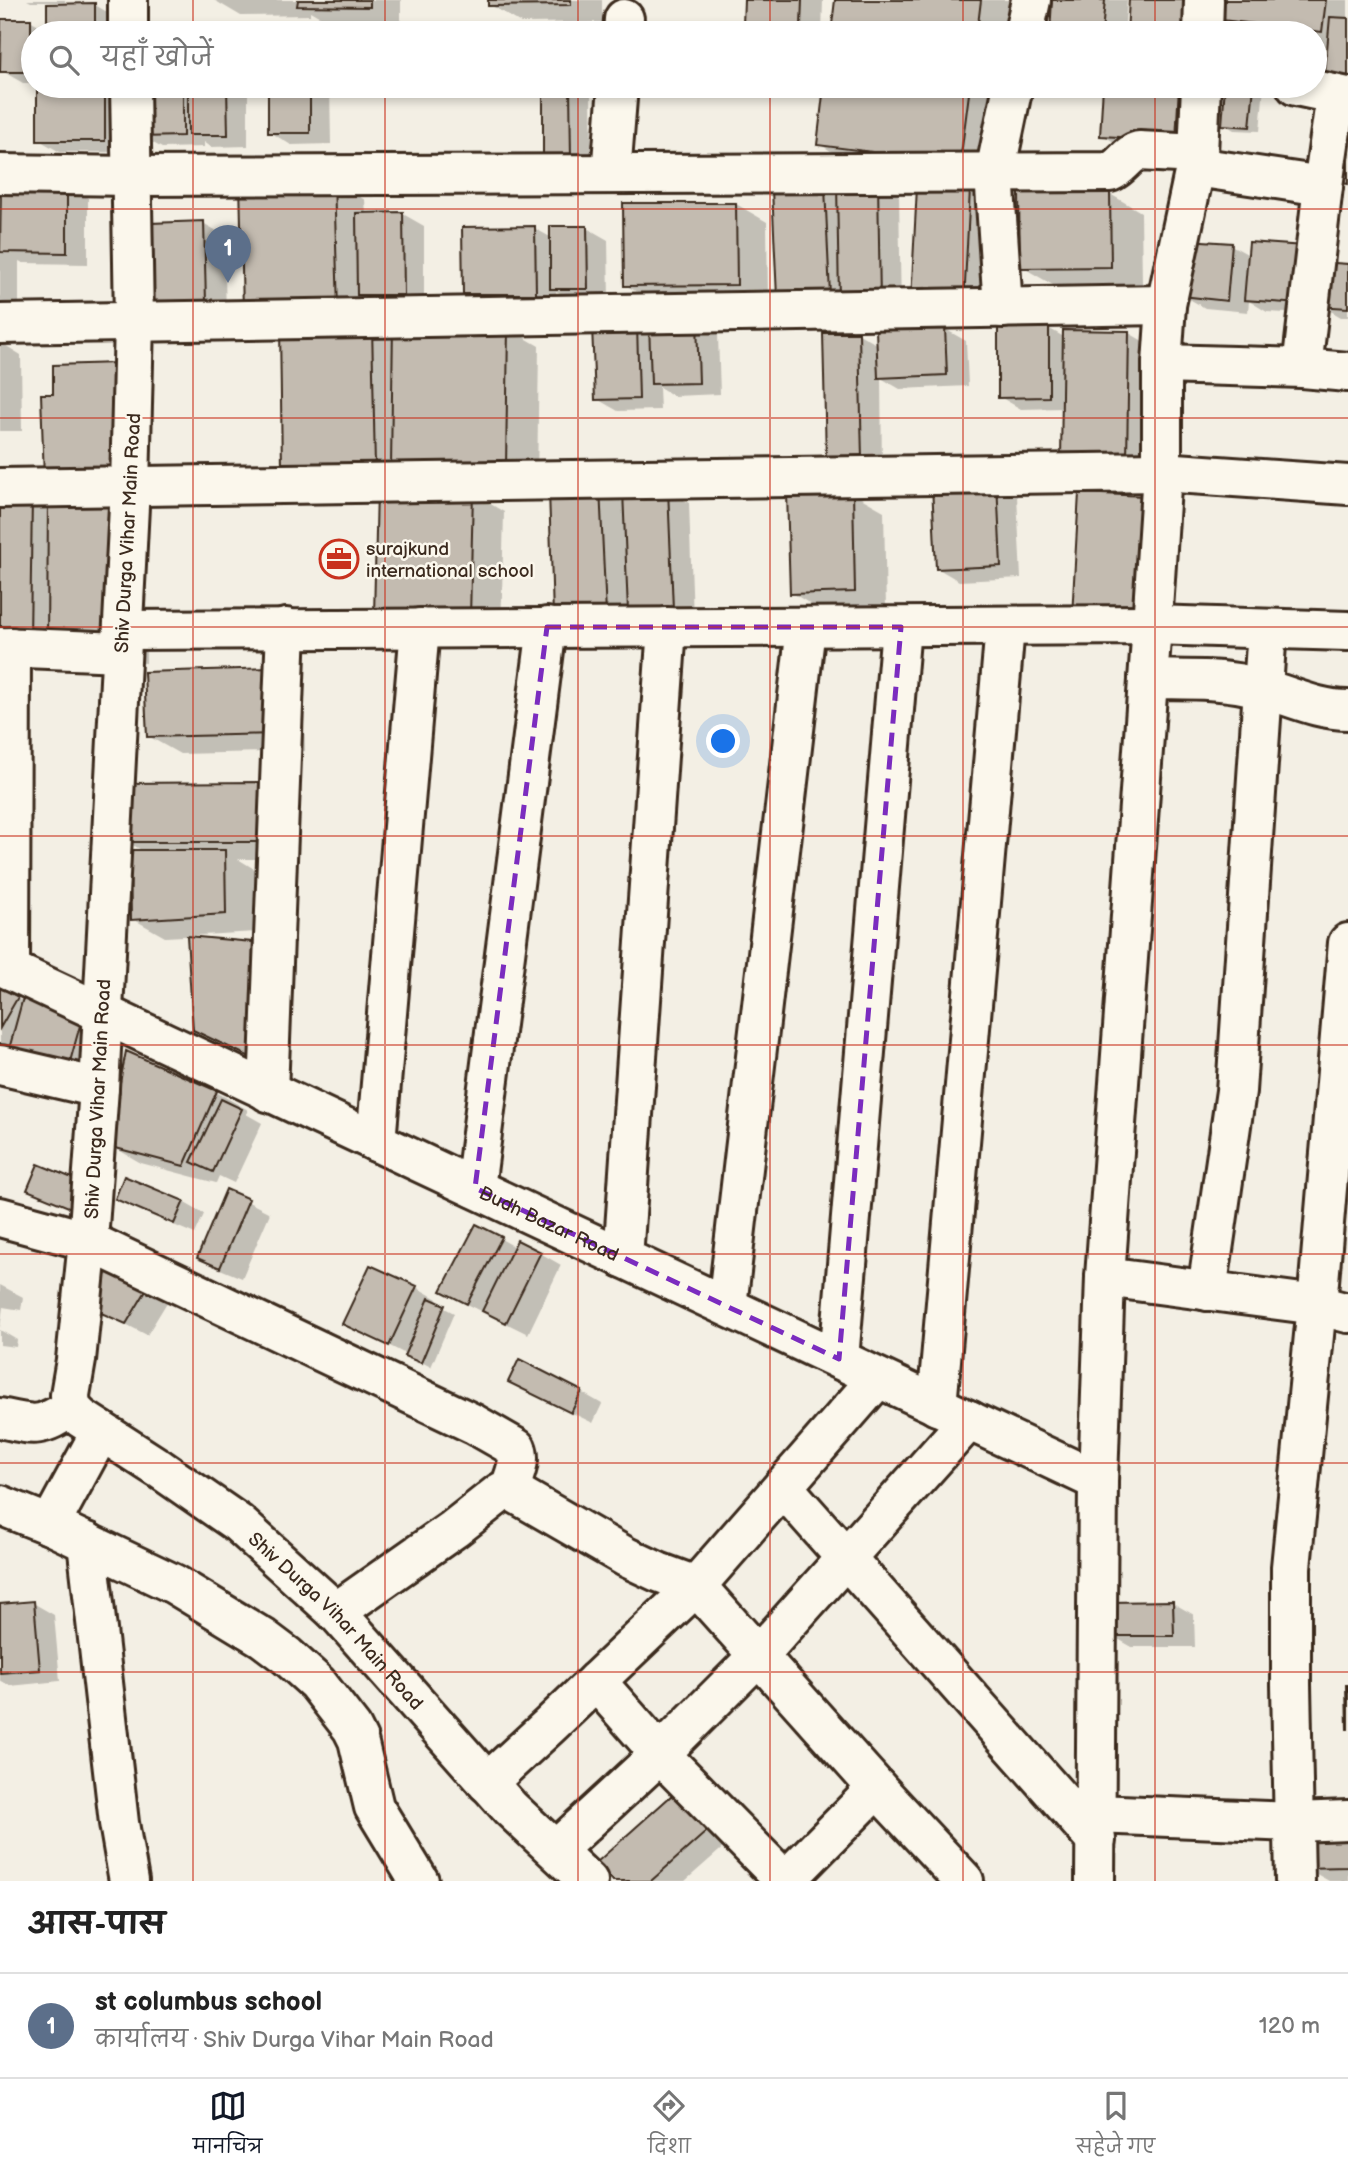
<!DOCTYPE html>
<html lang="hi">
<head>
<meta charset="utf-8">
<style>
  :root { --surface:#fff; --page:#f2f2f2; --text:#222; --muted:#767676; --line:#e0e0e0; --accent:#111827 }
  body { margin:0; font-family:"Balsamiq Sans","Playpen Sans Deva",sans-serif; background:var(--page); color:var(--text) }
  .you { position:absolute; left:724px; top:742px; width:24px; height:24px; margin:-18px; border:5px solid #fff; border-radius:50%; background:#1a73e8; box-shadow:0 0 0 10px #1a73e833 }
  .badge { display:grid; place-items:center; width:46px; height:46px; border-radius:50%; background:var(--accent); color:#fff; font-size:23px; font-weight:700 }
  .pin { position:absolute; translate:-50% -58px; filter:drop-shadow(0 2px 4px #0008) }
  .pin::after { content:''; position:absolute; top:37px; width:24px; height:21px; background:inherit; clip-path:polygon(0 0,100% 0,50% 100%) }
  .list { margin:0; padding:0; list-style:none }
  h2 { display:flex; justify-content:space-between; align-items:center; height:91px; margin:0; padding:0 28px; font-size:30px }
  h2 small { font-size:23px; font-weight:400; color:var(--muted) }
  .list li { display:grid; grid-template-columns:46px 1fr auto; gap:21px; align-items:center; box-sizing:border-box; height:105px; padding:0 28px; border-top:2px solid var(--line) }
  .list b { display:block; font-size:26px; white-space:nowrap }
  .list p { margin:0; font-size:23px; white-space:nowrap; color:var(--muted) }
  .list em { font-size:23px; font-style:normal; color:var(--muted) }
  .icon { flex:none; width:38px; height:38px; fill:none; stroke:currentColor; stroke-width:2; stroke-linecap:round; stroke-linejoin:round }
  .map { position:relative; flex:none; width:1348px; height:1881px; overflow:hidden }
  .search { position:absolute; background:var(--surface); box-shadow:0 4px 10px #0003; left:21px; right:21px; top:21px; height:77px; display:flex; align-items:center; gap:18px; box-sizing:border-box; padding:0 24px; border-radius:38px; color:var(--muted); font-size:26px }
  .sheet { height:196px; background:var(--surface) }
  nav { display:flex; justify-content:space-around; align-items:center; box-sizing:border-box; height:98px; border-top:2px solid var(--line); background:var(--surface); font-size:19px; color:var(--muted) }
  nav a { display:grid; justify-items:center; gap:4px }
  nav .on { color:var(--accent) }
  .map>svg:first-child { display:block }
</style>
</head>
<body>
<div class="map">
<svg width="1348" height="1881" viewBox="0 0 1348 1881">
  <rect width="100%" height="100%" fill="#f3efe4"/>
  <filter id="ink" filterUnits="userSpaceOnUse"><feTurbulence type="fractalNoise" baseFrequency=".0143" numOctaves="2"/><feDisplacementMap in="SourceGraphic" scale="14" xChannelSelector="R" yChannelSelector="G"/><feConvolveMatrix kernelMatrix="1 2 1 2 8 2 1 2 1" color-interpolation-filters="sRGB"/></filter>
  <g filter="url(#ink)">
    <!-- shadow -->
    <path fill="#0003" d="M27,0H65V2H31Z
      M214,0H401V24L331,23L310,11V15L241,16Z
      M490,0H602V22L521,23L490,5Z
      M745,0H823L822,33H761L745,24Z
      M837,0H1025L1020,33H833Z
      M1054,0H1127L1124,33H1051Z
      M1226,0H1348V95L1329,46L1315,45V33H1248L1224,20Z
      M95,5L116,17V33H33V83H23L2,71L30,20L49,31Z
      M39,86H116L126,152H60L39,140Z
      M141,86H248V146L211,147L204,142V147L162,148L141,136Z
      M269,86H330L331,144L291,145L270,132Z
      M544,86H575L591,95L592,170L545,158Z
      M826,86H1014L1001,185L860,168L819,144Z
      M1105,86L1179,87L1200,99L1197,151L1123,147L1102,135Z
      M1227,86H1264L1260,131L1234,130L1224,124Z
      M334,181L365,200L366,214H403L424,226V306L372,327L395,340L508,328L539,346L537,484L316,485Z
      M878,184L899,196L901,312L799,309L825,189L839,197Z
      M67,186L88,198V264L23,263L19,261V324H0V240L2,242Z
      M969,190L1001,209L996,320L944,318Z
      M1110,194L1141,212L1142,284L1053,285L1022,267Z
      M736,204L767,222L768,303H657L625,285Z
      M203,223L224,235L226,314L175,316Z
      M534,228L552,238L587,228L608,240L609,300H573L556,291L557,305L486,306L465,293Z
      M1231,245L1249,255L1348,266V317H1341L1322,306L1321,315L1267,312L1249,301L1248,312L1205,308L1184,296Z
      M697,323L718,335L720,394L674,396L659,387L660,410L618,411L597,399L637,326L652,335Z
      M1048,328L1064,337L1129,333L1160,351L1158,477L1063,408L1021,409L1000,397Z
      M945,329L966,341L968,386L900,389L881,378L882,470H849L825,335L859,334L878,345Z
      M0,342L21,355L22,431H0Z
      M996,484L1017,496L1021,578L959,581L937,568Z
      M600,489L626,504L668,491L689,503L693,620L587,633Z
      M472,493L504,512L501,635L407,634Z
      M852,493L884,511L886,609L824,612L792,593Z
      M31,499L49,510L147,518L146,663L80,662L0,654Z
      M272,670L303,688L305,751L180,754L148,736Z
      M259,784L291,802V859H238L256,870L257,932L165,937L133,919L145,852L126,841Z
      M262,945L294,963L283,1074L227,1047L195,1029Z
      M0,989L24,1002L83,1012L90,1080L0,1059Z
      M216,1092L248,1110L246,1114L262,1123L234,1183L219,1176L216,1183L141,1163L110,1145Z
      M227,1191L270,1213L242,1278L220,1269L199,1257Z
      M117,1198L183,1202L204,1214L195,1234L138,1210Z
      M501,1239L515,1247L540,1253L561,1265L528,1334L465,1303Z
      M112,1260L172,1294L147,1335L94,1308Z
      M0,1285L23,1297L21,1310L3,1307L0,1328Z
      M416,1287L437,1299L435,1303L454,1313L431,1367L345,1323Z
      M0,1330L17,1340L16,1347L0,1345Z
      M581,1392L602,1404L593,1423L531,1393Z
      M33,1603L54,1615L60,1681L10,1686L0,1680V1606Z
      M1173,1603L1194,1615L1195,1647H1132L1111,1635Z
      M682,1789L735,1837L685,1881H616Z
      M1348,1838V1881H1329L1304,1867Z"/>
    <!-- building -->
    <path fill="#c3bbb0" stroke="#3b2a1e" stroke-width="2" d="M298,0H370V7L297,6Z
      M488,0H571V5L488,6Z
      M744,0H802L801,26L743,25Z
      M835,0H981L977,33H831Z
      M1052,0H1105L1102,33H1050Z
      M1129,0H1195L1193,33H1127Z
      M1224,0H1326L1322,32L1222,20Z
      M95,3V33H47V4Z
      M1330,17L1348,18V86L1324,83Z
      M1,19H31V72H0Z
      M37,86H105V141H37Z
      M139,86H183V136L139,137Z
      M188,86H227L228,135H188Z
      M268,86H310V133H268Z
      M543,86H570L571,159H543Z
      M824,86H970L960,163L817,145Z
      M1103,86H1179L1176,140L1100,136Z
      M1225,86H1254L1250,127L1222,125Z
      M1348,150V184L1343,183Z
      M334,180L338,309L243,312L240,182Z
      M878,182L880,301L839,302L837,183Z
      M1,184H67V253L0,252Z
      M825,187L830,295L777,297L772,189Z
      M917,187L970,189L964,303L911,301Z
      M1110,192L1111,267L1020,268L1019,193Z
      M623,203H736L737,285L624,286Z
      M403,212L404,295H357L356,213Z
      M204,221L206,303L152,305L150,223Z
      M535,226L536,294H463L462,227Z
      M550,226H587L588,289H550Z
      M1187,240L1232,243L1227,301L1182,296Z
      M1249,242L1304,246L1300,304L1244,300Z
      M1321,262L1348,264V308L1318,306Z
      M697,321L699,383L651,384L649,322Z
      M393,324L508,326L506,467L391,466Z
      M637,324L639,399L595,400L592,326Z
      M372,325L375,467L282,468L280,327Z
      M1049,326V397L998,398V327Z
      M945,327L947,375L878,378L876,330Z
      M1063,330L1129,331L1127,460L1061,459Z
      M823,333H859L862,459H826Z
      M117,363L120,476L44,478L41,394H53V365Z
      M997,482L1001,566L936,569L932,485Z
      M600,488L606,614L553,616L549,490Z
      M668,489L673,609L628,611L623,491Z
      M377,490L473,492L470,618L374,616Z
      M853,491L855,592L790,594L787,493Z
      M1079,493L1145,496L1138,619L1072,616Z
      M0,497H32L30,641L0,640Z
      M48,498H116L115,646L47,645Z
      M272,668L274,734L147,737L144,672Z
      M260,782V842H125L124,783Z
      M130,850H225L226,914L131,920Z
      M187,936L263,943L252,1058L193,1030Z
      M0,987L18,997L0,1028Z
      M24,994L84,1011L68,1069L8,1053Z
      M126,1051L217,1091L184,1166L108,1146Z
      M221,1099L242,1109L213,1172L191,1162Z
      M38,1164L82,1182L71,1208L27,1190Z
      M124,1176L184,1201L174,1224L115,1199Z
      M226,1189L249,1199L220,1268L197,1258Z
      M476,1224L502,1237L467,1304L441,1291Z
      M517,1240L541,1252L506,1323L482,1311Z
      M112,1258L152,1281L126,1324L92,1309Z
      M370,1265L417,1286L389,1346L342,1324Z
      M429,1298L445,1305L421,1363L404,1356Z
      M519,1359L582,1391L571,1413L508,1382Z
      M34,1601L40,1670L0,1673V1604Z
      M1173,1601L1174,1636H1109V1602Z
      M1346,1685H1348V1729H1347Z
      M681,1787L715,1824L651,1881H613L597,1862Z
      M1302,1836H1348V1867L1302,1868Z"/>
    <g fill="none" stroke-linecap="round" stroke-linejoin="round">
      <defs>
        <g id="minor">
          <path d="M128,0V33"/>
          <path d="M623,33L624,19"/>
          <path d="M1024,33L1031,0"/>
          <path d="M1203,33L1204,0"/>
          <path id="s1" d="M130,86L134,321L130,487L99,1088L88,1241L76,1360L70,1395L71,1408L81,1418L160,1469L238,1523L336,1612L510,1808L588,1881"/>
          <path d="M1296,86L1348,97"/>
          <path d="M1196,167L1323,186"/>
          <path d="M0,174L131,176L1110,172C1122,167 1127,154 1139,151L1198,154"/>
          <path d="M611,174L618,86"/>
          <path d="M1003,308L995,188L998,158L1013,86"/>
          <path d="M0,324L1166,305"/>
          <path d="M1162,364L1302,368L1348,372"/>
          <path d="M1302,368L1323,186L1336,95"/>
          <path d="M0,488L1162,472L1348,485"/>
          <path d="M123,630L1152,625L1348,631"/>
          <path d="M0,647L121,652"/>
          <path d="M1148,679C1181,680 1215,678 1247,685C1282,691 1312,710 1348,710"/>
          <path id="s2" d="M0,965L1098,1481"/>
          <path d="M10,970L11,647"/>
          <path d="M0,1065L99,1088"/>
          <path d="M268,1092L286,628"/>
          <path d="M376,1142L420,628"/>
          <path d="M475,1188L547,627"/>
          <path d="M0,1217L88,1241L474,1424L516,1448C522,1462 513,1477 509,1491"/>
          <path d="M623,1258L667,627"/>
          <path d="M1105,1277L1317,1305L1348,1313"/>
          <path d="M1207,1291L1236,1091L1267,629"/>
          <path d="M727,1306L806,627"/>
          <path d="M839,1359L901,627"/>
          <path d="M937,1406L1005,627"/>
          <path d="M0,1418C36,1426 39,1428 71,1408"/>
          <path d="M783,1487L1096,1840"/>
          <path d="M0,1505L50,1525L174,1584L263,1638L287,1656L317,1683L352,1728L358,1740L374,1807L419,1881"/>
          <path d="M50,1525L101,1431"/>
          <path d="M87,1542L119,1823L129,1881"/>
          <path d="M336,1612L454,1529L501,1492L509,1491L515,1493L626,1557L658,1572L696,1586L877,1788L964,1881"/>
          <path d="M596,1681L660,1754L785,1881"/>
          <path d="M487,1783L549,1726L696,1586L878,1378"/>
          <path d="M1095,1814L1295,1822L1348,1820"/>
          <path d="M556,1850L660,1754L758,1656L969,1420"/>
          <path d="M790,1881L798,1868L877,1788"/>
          <path d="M1095,1881L1098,1481L1105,1277L1152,625L1162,472V364L1166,305L1198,154L1201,86"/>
          <path d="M1295,1881L1291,1685V1567L1317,1305L1348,943"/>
        </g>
      </defs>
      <!-- minor casing -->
      <use href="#minor" stroke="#3b2a1e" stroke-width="44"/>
      <!-- minor -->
      <use href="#minor" stroke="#fbf7ec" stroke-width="38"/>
    </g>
  </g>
  <!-- marked area -->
  <path fill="none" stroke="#7b2cbf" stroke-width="5" stroke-dasharray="14 9" stroke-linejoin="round" d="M547,627H901L839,1359L475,1188Z"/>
  <!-- grid -->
  <path fill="none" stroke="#c8321e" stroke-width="2" stroke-opacity="0.55" d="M193,0V33M385,0V33M578,0V33M770,0V33M963,0V33M1155,0V33M193,86V1881M385,86V1881M578,86V1881M770,86V1881M963,86V1881M1155,86V1881M0,209H1348M0,418H1348M0,627H1348M0,836H1348M0,1045H1348M0,1254H1348M0,1463H1348M0,1672H1348"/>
  <!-- icons -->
  <defs>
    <symbol id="office-ring" viewBox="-11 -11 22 22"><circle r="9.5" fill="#fbf7ec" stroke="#c8321e" stroke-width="1.5"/><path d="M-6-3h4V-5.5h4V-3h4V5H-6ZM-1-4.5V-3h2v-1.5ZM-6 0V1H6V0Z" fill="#c8321e"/></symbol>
  </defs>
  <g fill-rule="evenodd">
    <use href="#office-ring" x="317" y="537" width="44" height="44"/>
  </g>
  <g text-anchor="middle" stroke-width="5" stroke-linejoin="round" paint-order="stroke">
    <!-- street labels -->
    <g font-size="19" fill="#3b2a1e" stroke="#fbf7ec">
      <text transform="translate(127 533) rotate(-87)" y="7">Shiv Durga Vihar Main Road</text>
      <text transform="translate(97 1099) rotate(-87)" y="7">Shiv Durga Vihar Main Road</text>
      <text dy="7" stroke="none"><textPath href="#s2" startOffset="607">Budh Bazar Road</textPath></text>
      <text dy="7" stroke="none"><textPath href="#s1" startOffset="1666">Shiv Durga Vihar Main Road</textPath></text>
    </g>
    <!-- poi labels -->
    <g font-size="19" fill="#3b2a1e" stroke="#fbf7ec" text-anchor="start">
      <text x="366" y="555">surajkund<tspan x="366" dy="22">international school</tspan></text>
    </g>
  </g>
</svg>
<div class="you"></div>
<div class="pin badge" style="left:228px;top:283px;background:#5c6f8a">1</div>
<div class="search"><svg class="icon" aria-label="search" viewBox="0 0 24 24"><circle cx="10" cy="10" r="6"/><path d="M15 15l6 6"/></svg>यहाँ खोजें</div>
</div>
<section class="sheet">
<h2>आस-पास<small></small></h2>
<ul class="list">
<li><span class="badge" style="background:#5c6f8a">1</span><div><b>st columbus school</b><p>कार्यालय · Shiv Durga Vihar Main Road</p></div><em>120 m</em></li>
</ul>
</section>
<nav>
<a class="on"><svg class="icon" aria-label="map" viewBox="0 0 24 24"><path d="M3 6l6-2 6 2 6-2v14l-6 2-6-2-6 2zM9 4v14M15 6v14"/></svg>मानचित्र</a>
<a><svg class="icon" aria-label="directions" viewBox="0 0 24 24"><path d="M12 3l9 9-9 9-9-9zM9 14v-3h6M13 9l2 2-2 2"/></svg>दिशा</a>
<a><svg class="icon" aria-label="saved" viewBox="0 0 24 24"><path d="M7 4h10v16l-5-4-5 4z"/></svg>सहेजे गए</a>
</nav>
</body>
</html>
